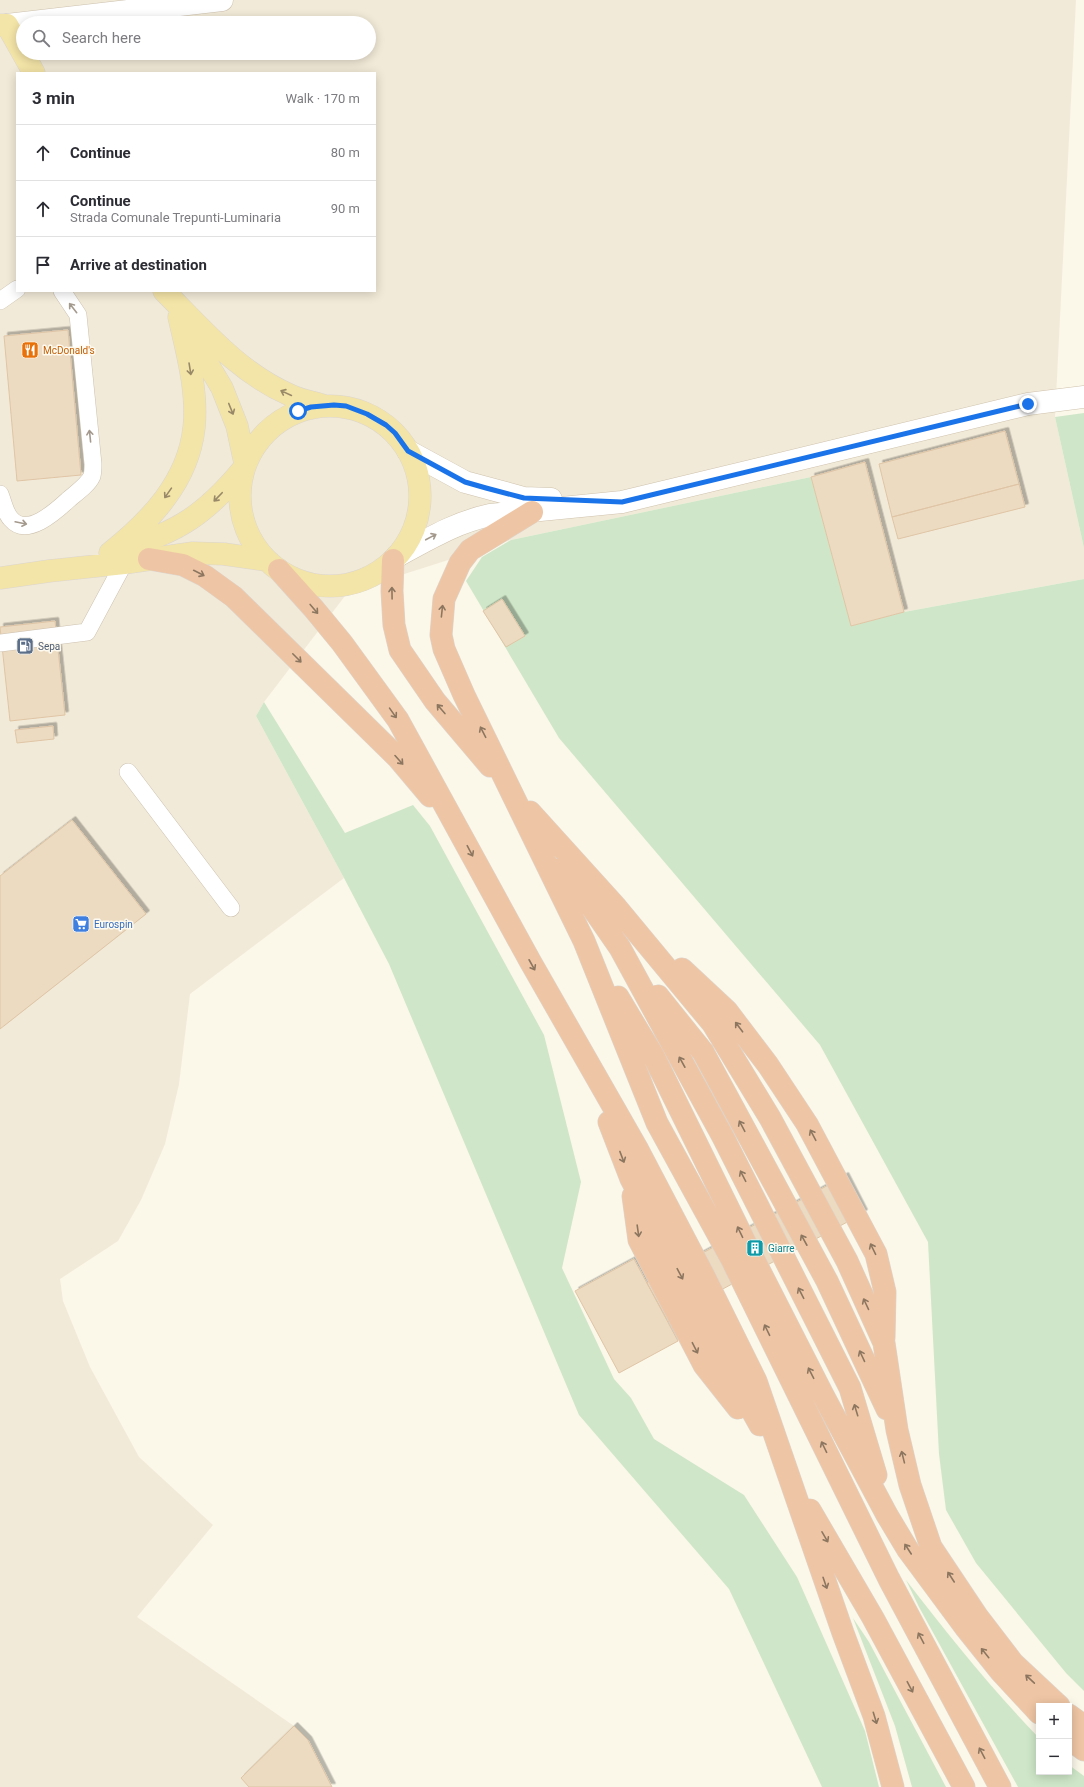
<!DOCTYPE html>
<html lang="en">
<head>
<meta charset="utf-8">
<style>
  :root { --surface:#fff; --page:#f7f7f7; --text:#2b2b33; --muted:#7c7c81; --line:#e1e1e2 }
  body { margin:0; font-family:Roboto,sans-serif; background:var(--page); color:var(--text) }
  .controls { position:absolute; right:12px; bottom:12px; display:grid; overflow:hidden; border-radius:0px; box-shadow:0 2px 10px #0003 }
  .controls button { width:36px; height:36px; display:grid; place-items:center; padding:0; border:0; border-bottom:1px solid var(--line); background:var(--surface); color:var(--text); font:20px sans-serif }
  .stop { position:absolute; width:12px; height:12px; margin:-9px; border:3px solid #1a73e8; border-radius:50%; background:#fff }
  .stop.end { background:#1a73e8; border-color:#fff; box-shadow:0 1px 4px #0008 }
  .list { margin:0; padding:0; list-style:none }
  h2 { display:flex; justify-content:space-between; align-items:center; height:52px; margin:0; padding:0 16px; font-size:17px }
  h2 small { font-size:13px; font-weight:400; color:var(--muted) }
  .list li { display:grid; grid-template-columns:26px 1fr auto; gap:12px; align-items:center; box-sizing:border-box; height:56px; padding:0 16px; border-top:1px solid var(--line) }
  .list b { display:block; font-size:15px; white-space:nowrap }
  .list p { margin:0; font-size:13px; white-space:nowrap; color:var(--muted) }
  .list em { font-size:13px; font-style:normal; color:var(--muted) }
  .icon { flex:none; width:22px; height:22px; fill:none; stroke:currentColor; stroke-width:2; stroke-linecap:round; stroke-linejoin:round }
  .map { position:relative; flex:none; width:1084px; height:1787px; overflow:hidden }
  .search { position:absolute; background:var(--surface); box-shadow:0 2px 10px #0003; left:16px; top:16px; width:360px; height:44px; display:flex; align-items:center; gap:10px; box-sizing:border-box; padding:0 14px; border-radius:22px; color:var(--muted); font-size:15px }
  .panel { position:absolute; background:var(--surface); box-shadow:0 2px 10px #0003; left:16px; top:72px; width:360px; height:220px; border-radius:0px }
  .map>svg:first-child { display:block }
</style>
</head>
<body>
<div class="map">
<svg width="1084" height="1787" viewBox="0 0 1084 1787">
  <defs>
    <filter id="shadow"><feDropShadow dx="3.5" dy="-3.5" stdDeviation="0" flood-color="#0004"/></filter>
  </defs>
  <rect width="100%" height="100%" fill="#fbf7e9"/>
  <!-- residential -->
  <path fill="#f2ead8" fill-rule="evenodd" d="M0,0H1076L1055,417L1084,548V579L904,612L851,626L811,477L511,540L348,592L264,702L256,716L344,878L190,994L179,1084L165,1144L141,1200L118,1241L60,1279L63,1301L90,1367L139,1457L213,1525L137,1617L294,1726L308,1740L332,1787H0ZM23,23H369V53H23ZM17,73H375V291H17Z"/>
  <!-- green -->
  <path fill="#cfe7c8" d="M1084,413V548L1055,417Z
    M811,477L851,626L904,612L1084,579V1691L1066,1673L976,1563L946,1510L939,1454L928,1242L820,1045L559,738L466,581L482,557L511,540Z
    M264,702L345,833L413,805L430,826L544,1035L581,1182L562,1268L614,1379L631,1398L654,1439L744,1495L797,1577L865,1731L879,1787H822L729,1589L579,1415L389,964L344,878L256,716Z
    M906,1580C948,1635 991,1688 1039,1738V1772H1069V1765L1084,1776V1787H1018L919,1607Z
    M853,1618L869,1642L946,1787H912L895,1726Z"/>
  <!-- building -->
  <path fill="#ecdac1" stroke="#dfc5a5" filter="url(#shadow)" d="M68,330L81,475L17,481L4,336Z
    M1005,431L1019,484L892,517L879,464Z
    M865,462L904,612L851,626L811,477Z
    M1019,484L1025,507L898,539L892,517Z
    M502,599L525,636L506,647L483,611Z
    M55,621L65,715L10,721L0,627Z
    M53,726L54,739L17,743L15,730Z
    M72,820L146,914L0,1029V876Z
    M845,1176L864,1213L667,1319L647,1283Z
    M634,1259L678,1341L619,1373L575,1291Z
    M294,1726L308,1740L332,1787H249L241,1778Z"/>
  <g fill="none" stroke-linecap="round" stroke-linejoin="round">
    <defs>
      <path id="lane" d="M0,301L17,289
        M0,494C3,501 5,513 11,519C27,538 56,511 68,500C76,493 88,485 92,476C93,472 93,467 93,464L78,315L62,291
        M0,643L87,632L124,563
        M128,772L231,908"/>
      <path id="street" d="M7,25L222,0"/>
      <path id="secondary" d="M408,451L465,482L524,498L551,499
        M397,556C429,539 454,523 490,515L622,502L1028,404L1084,397"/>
      <path id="primary" d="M0,25H7L34,73
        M164,291C203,330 239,373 290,395C300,400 312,402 322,405
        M187,329L222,388L237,426L245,463
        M240 496a90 90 0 1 1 180 0a90 90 0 1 1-180 0Z
        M121,549C177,533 206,514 243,469
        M110,553C150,521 188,482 194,428C198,392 187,352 179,317
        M0,578L49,571L124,563L193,553L224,554L266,560"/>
      <path id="highway" d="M532,512L470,550L460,563L444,599L441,635L444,649L464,695L584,941L657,1123L732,1260L889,1579L1000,1787
        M149,559L183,565L205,576L234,597L398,758L430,796
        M393,560L392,591L394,625L400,650L435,701L490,766
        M279,570L314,609L342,643L398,720L530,961L638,1150L703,1274L756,1381L843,1633L874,1716L893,1787
        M530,812L616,907L713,1024L770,1118L847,1261L884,1343L897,1430L910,1485L931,1547L977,1616L1013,1663L1059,1706
        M564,867L620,948L723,1137L850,1388L876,1475
        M682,969L727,1011L768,1065L807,1124L876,1254L885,1292L884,1338
        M658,996L703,1052L827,1281L887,1409
        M618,997L654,1057L749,1250L823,1395L887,1515L908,1550L965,1627L1001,1672L1039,1713
        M609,1122L631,1179L686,1285L724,1361L760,1425
        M633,1196L639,1240L704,1365L738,1408
        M810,1510L873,1618L964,1787
        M1069,1715L1084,1726
        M1069,1739L1084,1750"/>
    </defs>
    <!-- lane casing -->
    <use href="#lane" stroke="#ccc1af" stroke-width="18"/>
    <!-- street casing -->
    <use href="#street" stroke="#ccc1af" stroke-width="23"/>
    <!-- secondary casing -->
    <use href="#secondary" stroke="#cec2ad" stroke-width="23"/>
    <!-- primary casing -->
    <use href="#primary" stroke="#dbd6d1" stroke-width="23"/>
    <!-- highway casing -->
    <use href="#highway" stroke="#dbd6d1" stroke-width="23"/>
    <!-- lane -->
    <use href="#lane" stroke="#fff" stroke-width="17"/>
    <!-- street -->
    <use href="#street" stroke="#fff" stroke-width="22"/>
    <!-- secondary -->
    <use href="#secondary" stroke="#fff" stroke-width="22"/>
    <!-- primary -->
    <use href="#primary" stroke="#f3e4a7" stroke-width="22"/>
    <!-- highway -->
    <use href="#highway" stroke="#efc6a5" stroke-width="22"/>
  </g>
  <!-- one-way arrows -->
  <defs><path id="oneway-shaft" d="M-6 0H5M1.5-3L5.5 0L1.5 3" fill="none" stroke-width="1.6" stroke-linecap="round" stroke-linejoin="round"/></defs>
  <g stroke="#a4998d">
    <use href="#oneway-shaft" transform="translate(73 308) rotate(-128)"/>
    <use href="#oneway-shaft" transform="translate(90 436) rotate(-96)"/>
    <use href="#oneway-shaft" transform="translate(21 523) rotate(12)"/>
    <use href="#oneway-shaft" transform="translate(431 537) rotate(-28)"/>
  </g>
  <g stroke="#998969">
    <use href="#oneway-shaft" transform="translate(190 369) rotate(81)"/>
    <use href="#oneway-shaft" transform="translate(286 393) rotate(-155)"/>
    <use href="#oneway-shaft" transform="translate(231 409) rotate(68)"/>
    <use href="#oneway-shaft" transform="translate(168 493) rotate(125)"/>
    <use href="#oneway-shaft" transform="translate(218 497) rotate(134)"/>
  </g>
  <g stroke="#8c7660">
    <use href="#oneway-shaft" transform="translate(199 573) rotate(27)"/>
    <use href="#oneway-shaft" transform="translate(392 593) rotate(-91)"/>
    <use href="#oneway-shaft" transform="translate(314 609) rotate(50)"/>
    <use href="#oneway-shaft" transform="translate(442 611) rotate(-84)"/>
    <use href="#oneway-shaft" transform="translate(297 658) rotate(45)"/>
    <use href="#oneway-shaft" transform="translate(441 709) rotate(-131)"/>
    <use href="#oneway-shaft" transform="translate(393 713) rotate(55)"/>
    <use href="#oneway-shaft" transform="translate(483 732) rotate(-117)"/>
    <use href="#oneway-shaft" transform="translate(399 760) rotate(48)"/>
    <use href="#oneway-shaft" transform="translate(470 851) rotate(62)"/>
    <use href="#oneway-shaft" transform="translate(532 965) rotate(61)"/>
    <use href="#oneway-shaft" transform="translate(739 1027) rotate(-127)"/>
    <use href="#oneway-shaft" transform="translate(682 1062) rotate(-119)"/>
    <use href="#oneway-shaft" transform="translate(742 1126) rotate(-118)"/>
    <use href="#oneway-shaft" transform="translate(813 1135) rotate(-118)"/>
    <use href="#oneway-shaft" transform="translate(622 1157) rotate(69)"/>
    <use href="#oneway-shaft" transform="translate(743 1176) rotate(-117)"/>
    <use href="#oneway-shaft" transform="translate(638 1231) rotate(82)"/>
    <use href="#oneway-shaft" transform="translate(740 1232) rotate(-116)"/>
    <use href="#oneway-shaft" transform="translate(804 1240) rotate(-119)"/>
    <use href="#oneway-shaft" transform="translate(873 1249) rotate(-116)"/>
    <use href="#oneway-shaft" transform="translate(680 1274) rotate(62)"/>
    <use href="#oneway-shaft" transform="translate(801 1293) rotate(-117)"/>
    <use href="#oneway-shaft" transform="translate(866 1304) rotate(-115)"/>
    <use href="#oneway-shaft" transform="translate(767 1330) rotate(-116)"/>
    <use href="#oneway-shaft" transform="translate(695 1348) rotate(63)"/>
    <use href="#oneway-shaft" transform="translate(862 1356) rotate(-115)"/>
    <use href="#oneway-shaft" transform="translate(811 1373) rotate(-117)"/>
    <use href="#oneway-shaft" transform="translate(856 1410) rotate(-107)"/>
    <use href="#oneway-shaft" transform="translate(824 1447) rotate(-116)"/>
    <use href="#oneway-shaft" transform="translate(903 1457) rotate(-104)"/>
    <use href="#oneway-shaft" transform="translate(825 1537) rotate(60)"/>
    <use href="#oneway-shaft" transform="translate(908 1549) rotate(-123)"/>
    <use href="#oneway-shaft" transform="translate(951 1577) rotate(-123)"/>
    <use href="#oneway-shaft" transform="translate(825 1583) rotate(71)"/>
    <use href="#oneway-shaft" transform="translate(921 1638) rotate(-118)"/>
    <use href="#oneway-shaft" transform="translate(985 1653) rotate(-129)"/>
    <use href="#oneway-shaft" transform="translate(1030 1679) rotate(-137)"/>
    <use href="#oneway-shaft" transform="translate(910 1687) rotate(62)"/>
    <use href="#oneway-shaft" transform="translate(875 1718) rotate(73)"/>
    <use href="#oneway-shaft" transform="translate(982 1753) rotate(-118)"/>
  </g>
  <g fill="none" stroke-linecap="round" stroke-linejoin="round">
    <!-- route -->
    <path stroke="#1a73e8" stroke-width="5" d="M298,411L311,407L334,405L346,406L367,414L386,425L395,433L408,451L465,482L486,488L524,498L622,502L1028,404"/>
  </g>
  <!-- icons -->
  <defs>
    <symbol id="restaurant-square" viewBox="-11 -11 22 22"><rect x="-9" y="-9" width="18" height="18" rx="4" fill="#e8710a" stroke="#fefaef"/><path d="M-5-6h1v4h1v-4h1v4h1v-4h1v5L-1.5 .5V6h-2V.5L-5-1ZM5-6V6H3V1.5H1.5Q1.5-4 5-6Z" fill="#fff"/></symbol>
    <symbol id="fuel-square" viewBox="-11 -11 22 22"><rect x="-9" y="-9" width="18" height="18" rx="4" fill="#5c6f8a" stroke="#fefaef"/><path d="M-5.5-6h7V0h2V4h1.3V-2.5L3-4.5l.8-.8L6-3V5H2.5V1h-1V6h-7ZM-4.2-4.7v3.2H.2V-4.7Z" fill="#fff"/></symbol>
    <symbol id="supermarket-square" viewBox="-11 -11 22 22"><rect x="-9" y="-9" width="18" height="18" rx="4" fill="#3f7fe0" stroke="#fefaef"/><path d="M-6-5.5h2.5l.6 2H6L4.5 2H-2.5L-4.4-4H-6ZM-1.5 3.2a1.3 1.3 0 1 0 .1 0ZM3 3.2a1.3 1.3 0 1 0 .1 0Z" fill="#fff"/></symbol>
    <symbol id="building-square" viewBox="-11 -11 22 22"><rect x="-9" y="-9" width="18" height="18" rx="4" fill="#0f9aa8" stroke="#fefaef"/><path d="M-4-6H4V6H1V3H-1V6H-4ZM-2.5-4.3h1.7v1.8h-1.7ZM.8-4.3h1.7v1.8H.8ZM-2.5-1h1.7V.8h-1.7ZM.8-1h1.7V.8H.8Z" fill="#fff"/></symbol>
  </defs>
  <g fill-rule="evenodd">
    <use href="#restaurant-square" x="20" y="340" width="20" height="20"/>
    <use href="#fuel-square" x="15" y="636" width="20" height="20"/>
    <use href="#supermarket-square" x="71" y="914" width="20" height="20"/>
    <use href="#building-square" x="745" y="1238" width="20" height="20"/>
  </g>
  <g text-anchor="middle" stroke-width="3" stroke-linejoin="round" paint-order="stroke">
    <!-- food labels -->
    <g font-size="10" fill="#c56008" stroke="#fefaef" text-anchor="start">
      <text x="43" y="354">McDonald's</text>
    </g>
    <!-- service labels -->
    <g font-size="10" fill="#4e5e75" stroke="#fefaef" text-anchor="start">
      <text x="38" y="650">Sepa</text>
    </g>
    <!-- shop labels -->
    <g font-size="10" fill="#366cbe" stroke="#fefaef" text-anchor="start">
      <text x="94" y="928">Eurospin</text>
    </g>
    <!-- culture labels -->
    <g font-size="10" fill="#0d838f" stroke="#fefaef" text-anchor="start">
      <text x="768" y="1252">Giarre</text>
    </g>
  </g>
</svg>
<div class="controls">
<button>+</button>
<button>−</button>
</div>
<div class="stop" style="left:298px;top:411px"></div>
<div class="stop end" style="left:1028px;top:404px"></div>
<div class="search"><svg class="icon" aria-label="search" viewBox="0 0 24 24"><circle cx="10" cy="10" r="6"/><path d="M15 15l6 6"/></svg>Search here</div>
<section class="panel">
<h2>3 min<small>Walk · 170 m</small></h2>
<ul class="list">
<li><svg class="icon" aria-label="ahead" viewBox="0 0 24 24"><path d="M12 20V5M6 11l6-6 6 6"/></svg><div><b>Continue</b></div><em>80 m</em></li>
<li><svg class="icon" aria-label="ahead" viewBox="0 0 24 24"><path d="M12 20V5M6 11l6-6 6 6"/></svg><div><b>Continue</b><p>Strada Comunale Trepunti-Luminaria</p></div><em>90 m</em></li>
<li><svg class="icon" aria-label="arrive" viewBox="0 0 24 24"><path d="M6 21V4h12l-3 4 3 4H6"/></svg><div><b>Arrive at destination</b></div></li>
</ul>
</section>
</div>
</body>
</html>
